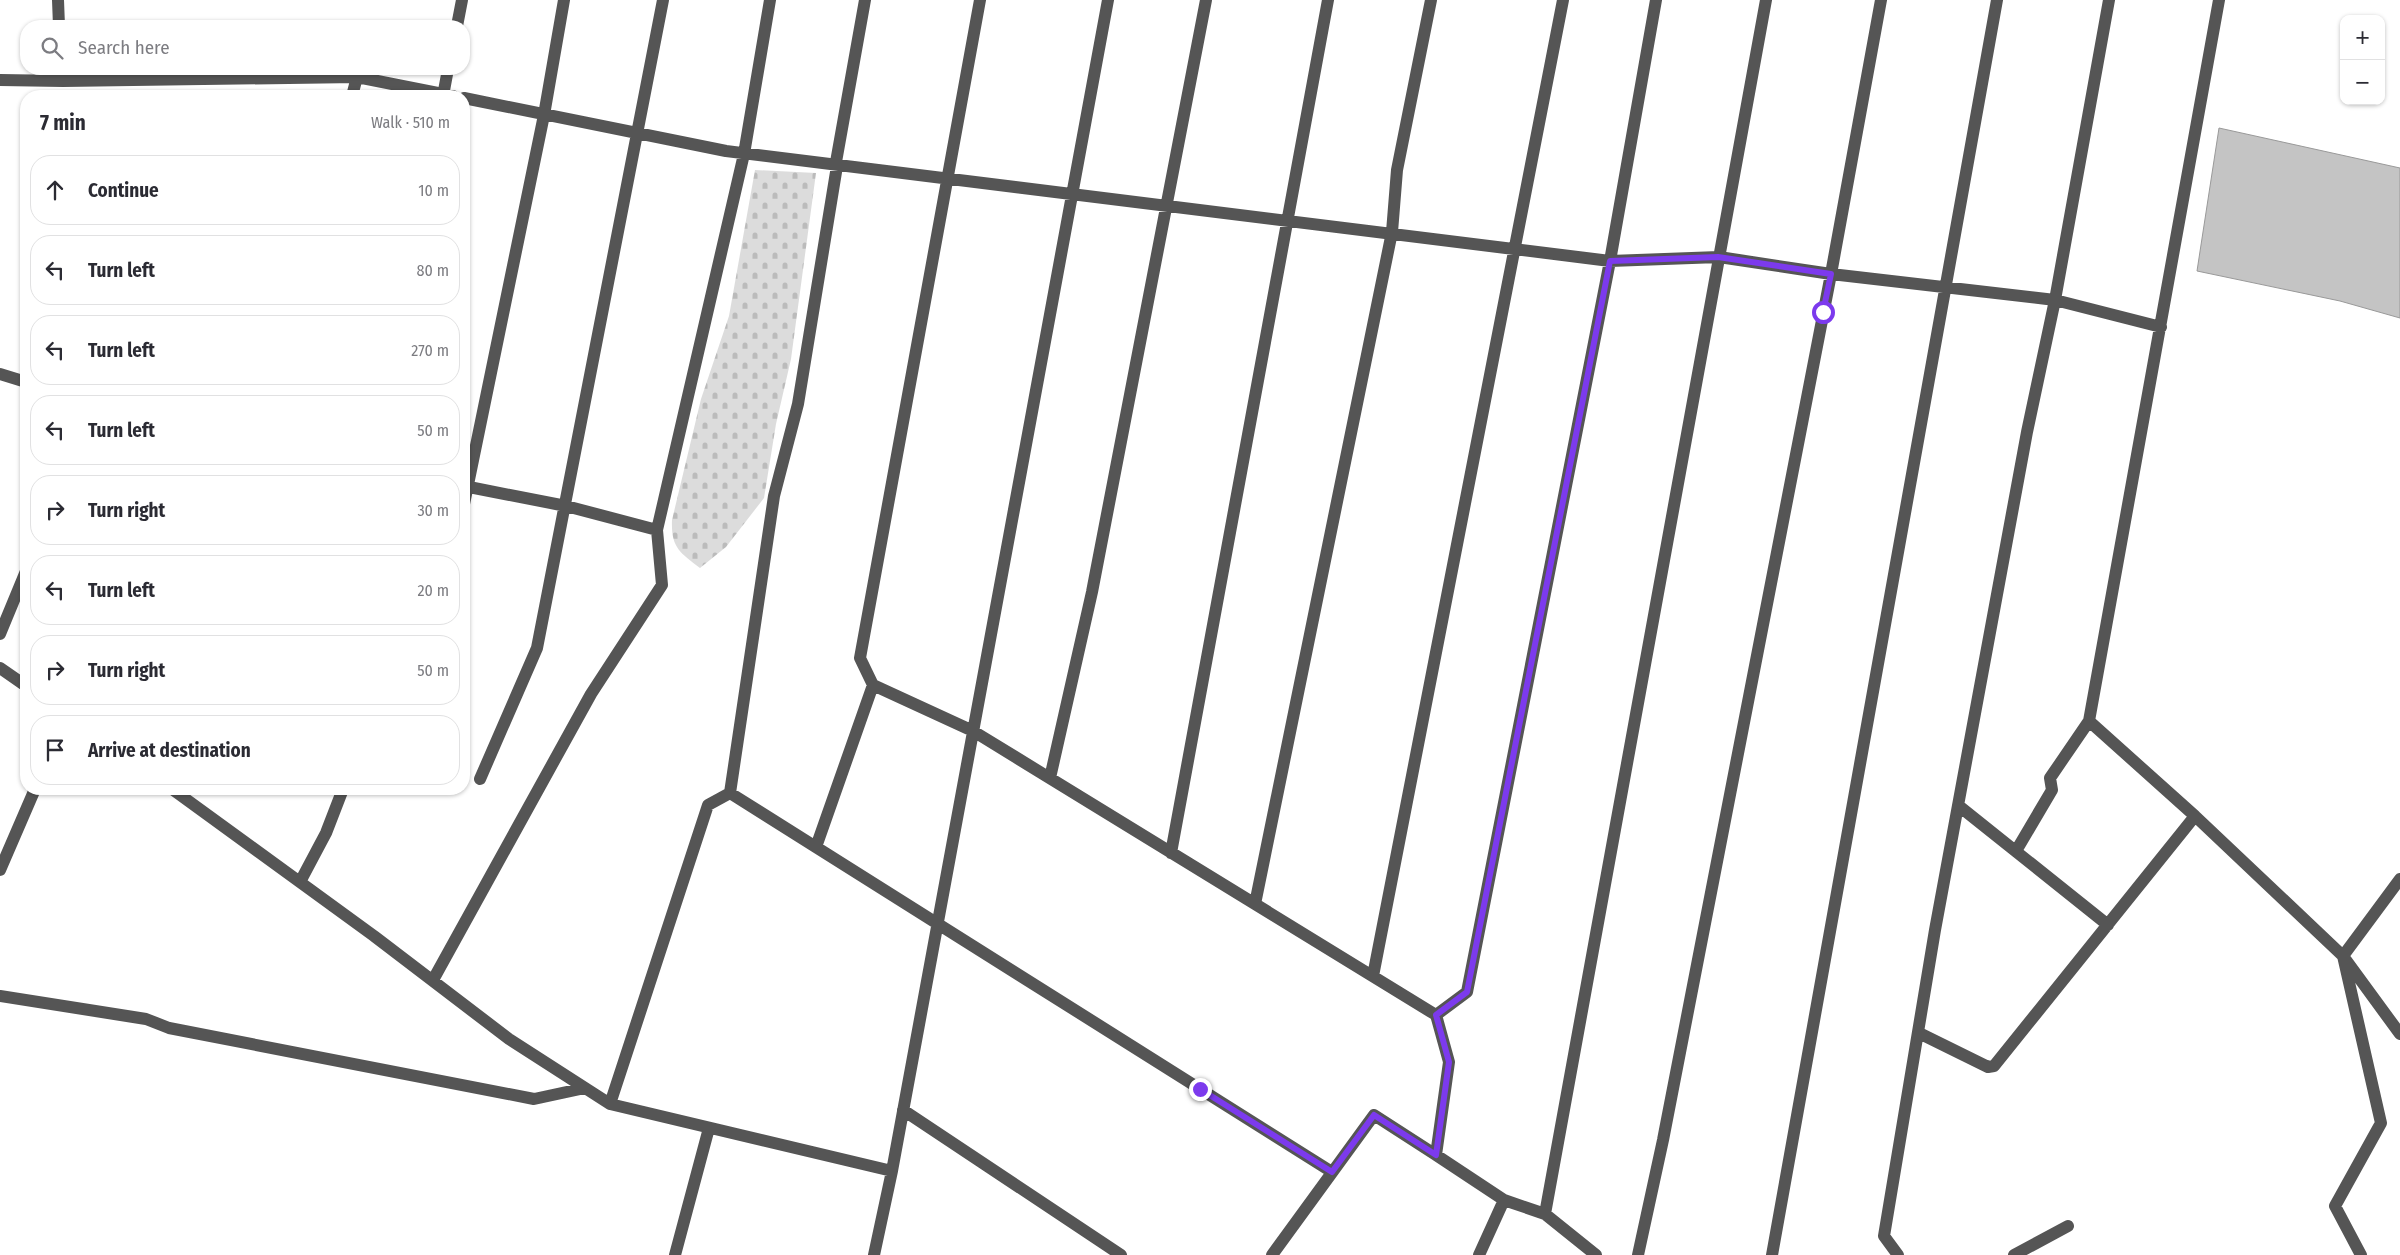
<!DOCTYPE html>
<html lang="en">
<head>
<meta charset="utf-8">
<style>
  :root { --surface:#fff; --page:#f7f7f7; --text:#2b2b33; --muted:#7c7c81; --line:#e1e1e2 }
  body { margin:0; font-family:"Fira Sans Condensed",sans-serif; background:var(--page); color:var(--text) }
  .controls { position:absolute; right:15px; top:15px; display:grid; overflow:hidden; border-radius:10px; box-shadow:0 1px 4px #0004 }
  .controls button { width:45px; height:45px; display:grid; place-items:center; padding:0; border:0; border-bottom:1px solid var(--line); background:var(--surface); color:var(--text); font:25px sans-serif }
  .stop { position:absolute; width:15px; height:15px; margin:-11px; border:4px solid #7c3aed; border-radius:50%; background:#fff }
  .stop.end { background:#7c3aed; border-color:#fff; box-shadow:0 1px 5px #0008 }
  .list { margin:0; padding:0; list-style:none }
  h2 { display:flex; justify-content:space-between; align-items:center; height:65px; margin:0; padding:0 20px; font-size:21px }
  h2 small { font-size:16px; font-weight:400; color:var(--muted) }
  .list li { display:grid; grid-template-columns:32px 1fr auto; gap:15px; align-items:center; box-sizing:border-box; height:70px; margin:0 10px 10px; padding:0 10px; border:1px solid var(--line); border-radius:20px }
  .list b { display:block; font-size:19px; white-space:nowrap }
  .list em { font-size:16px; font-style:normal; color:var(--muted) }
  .icon { flex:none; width:28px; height:28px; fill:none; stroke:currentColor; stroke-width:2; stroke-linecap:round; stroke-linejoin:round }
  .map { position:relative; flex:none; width:2400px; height:1255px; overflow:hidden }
  .search { position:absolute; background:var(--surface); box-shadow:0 1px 4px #0004; left:20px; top:20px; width:450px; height:55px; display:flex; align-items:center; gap:12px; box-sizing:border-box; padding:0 18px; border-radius:20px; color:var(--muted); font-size:19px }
  .panel { position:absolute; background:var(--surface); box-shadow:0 1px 4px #0004; left:20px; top:90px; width:450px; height:705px; border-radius:20px }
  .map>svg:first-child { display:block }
</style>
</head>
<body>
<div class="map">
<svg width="2400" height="1255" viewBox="0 0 2400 1255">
  <defs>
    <pattern id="cemetery-stones" width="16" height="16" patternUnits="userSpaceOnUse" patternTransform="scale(1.25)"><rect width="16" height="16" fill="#dcdcdc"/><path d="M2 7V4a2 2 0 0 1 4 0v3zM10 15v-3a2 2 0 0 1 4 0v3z" fill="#bbb"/></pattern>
  </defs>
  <rect width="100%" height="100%" fill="#fff"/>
  <!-- cemetery -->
  <path fill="url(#cemetery-stones)" d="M755,170L816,173L791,359L776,424L764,498L726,547L700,568C679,552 671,547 672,520L701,399L729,316Z"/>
  <!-- building -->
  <path fill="#c4c4c4" stroke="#999" d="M2219,128L2400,168V318L2340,301L2197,271Z"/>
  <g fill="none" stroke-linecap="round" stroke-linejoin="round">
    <!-- minor -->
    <path stroke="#555" stroke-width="12" d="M58,0L59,26
      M457,26L462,0
      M0,80L63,81L357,77L453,96
      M352,96L357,77
      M443,96L448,69
      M464,98L726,151L1610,261L1719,257L1831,274L2055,300L2161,327
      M0,374L26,382
      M464,486L566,506L657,530
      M464,504L544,115L564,0
      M0,634L26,571
      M0,668L26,686
      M873,685L973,731L1436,1015L1449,1062L1436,1155L1504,1200L1545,1214L1596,1255
      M2089,721L2195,816L2343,956L2400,1034
      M1050,778L1092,592L1206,0
      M480,779L537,648L663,0
      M172,789L374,936L509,1039L610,1104L892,1171
      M730,793L1332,1172
      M1959,806L2108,925
      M816,847L873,685L860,658L980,0
      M2016,851L2052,790L2050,778L2089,721L2219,0
      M1171,853L1328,0
      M0,870L35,789
      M300,882L326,833L343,789
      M1255,904L1392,232L1397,170L1431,0
      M1373,976L1563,0
      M433,980L591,694L662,585L657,530L744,154L770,0
      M0,996L146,1019L169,1028L534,1099L585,1088
      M1436,1015L1467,992L1610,261L1656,0
      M1919,1033L1988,1067L1994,1066L2195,816
      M610,1104L708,805L730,793L774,496L798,404L837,166L836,162L865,0
      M903,1110L1121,1255
      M1545,1214L1766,0
      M675,1255L709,1128
      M874,1255L892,1171L1108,0
      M1272,1255L1374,1115L1436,1155
      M1479,1255L1504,1200
      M1638,1255L1663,1140L1831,274L1881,0
      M1772,1255L1997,0
      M1898,1255L1884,1236L1935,930L2027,432L2055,300L2109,0
      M2014,1255L2068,1226
      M2361,1255L2335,1206L2381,1123L2343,956L2400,879"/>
  </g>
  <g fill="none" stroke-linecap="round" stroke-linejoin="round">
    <!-- route -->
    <path stroke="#7c3aed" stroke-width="6" d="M1200,1089L1332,1172L1374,1115L1436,1155L1449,1062L1436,1015L1467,992L1610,261L1718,257L1831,274L1823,312"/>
  </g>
</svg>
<div class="controls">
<button>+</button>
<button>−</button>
</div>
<div class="stop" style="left:1823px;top:312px"></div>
<div class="stop end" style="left:1200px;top:1089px"></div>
<div class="search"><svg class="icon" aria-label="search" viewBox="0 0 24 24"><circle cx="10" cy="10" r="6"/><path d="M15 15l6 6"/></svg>Search here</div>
<section class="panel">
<h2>7 min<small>Walk · 510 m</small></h2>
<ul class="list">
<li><svg class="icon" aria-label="ahead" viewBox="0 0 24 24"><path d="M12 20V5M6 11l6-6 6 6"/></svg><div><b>Continue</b></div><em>10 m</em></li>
<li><svg class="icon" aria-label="left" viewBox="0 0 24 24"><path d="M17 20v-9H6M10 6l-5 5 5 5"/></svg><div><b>Turn left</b></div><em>80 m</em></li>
<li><svg class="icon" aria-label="left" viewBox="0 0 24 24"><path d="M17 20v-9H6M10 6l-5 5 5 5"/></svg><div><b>Turn left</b></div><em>270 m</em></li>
<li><svg class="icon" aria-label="left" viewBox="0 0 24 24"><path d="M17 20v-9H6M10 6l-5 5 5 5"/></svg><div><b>Turn left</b></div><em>50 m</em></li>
<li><svg class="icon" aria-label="right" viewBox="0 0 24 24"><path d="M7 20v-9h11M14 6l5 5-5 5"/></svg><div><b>Turn right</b></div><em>30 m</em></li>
<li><svg class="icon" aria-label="left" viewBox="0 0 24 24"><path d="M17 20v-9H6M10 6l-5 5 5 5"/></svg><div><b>Turn left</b></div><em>20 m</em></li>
<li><svg class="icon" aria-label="right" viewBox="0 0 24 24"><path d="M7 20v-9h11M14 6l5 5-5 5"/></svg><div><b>Turn right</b></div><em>50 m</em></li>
<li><svg class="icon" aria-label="arrive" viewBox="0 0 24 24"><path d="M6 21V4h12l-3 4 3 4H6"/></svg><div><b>Arrive at destination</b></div></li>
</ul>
</section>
</div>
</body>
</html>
